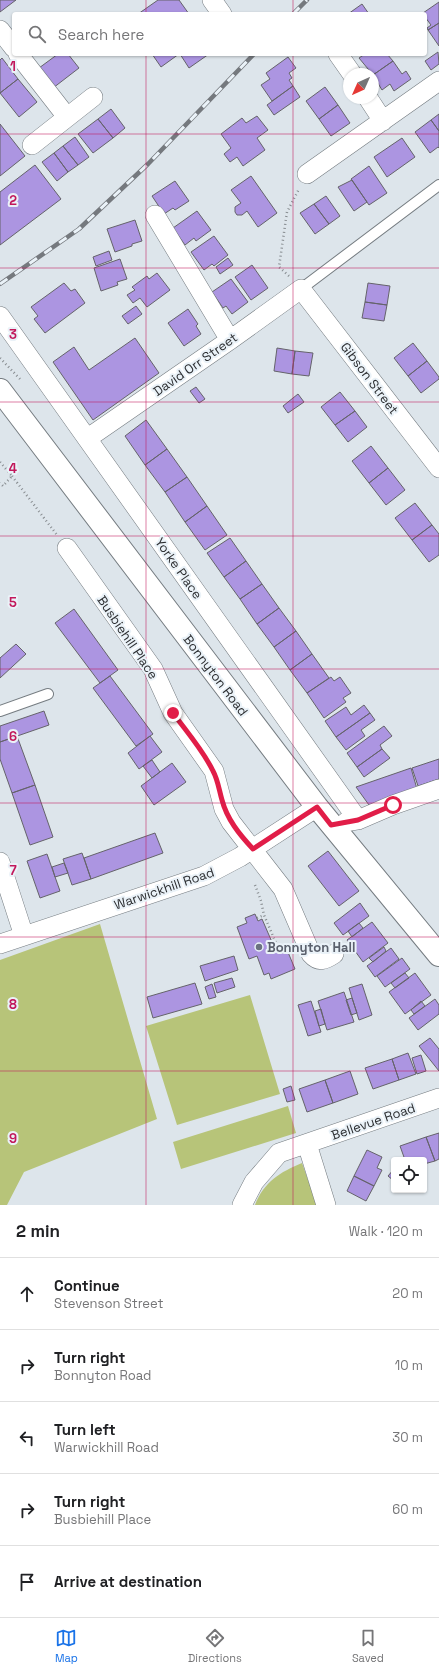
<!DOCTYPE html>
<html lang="en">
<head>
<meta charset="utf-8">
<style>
  :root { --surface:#fff; --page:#f6f6f6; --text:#202124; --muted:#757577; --line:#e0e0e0; --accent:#1a73e8 }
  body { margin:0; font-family:"Space Grotesk",sans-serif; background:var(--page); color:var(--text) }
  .controls { position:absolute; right:12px; bottom:12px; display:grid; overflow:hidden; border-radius:4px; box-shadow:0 1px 3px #0004 }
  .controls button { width:36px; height:36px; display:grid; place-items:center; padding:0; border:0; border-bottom:1px solid var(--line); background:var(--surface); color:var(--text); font:20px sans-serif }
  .compass { position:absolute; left:343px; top:68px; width:36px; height:36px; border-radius:50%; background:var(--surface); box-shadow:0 1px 3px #0004; rotate:225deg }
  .stop { position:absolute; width:12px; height:12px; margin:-9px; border:3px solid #e11d48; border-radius:50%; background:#fff }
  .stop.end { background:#e11d48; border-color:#fff; box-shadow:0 1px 4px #0008 }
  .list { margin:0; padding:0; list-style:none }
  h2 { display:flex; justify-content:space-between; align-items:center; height:52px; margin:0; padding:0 16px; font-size:17px }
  h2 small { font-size:13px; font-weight:400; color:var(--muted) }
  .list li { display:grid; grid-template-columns:26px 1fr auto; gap:12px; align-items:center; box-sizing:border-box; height:72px; padding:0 16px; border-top:1px solid var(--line) }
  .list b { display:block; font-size:15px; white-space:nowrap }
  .list p { margin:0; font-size:13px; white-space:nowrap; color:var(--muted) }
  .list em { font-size:13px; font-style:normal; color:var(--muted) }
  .icon { flex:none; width:22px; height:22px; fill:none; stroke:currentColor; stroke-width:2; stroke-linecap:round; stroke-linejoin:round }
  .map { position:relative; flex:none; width:439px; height:1205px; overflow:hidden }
  .search { position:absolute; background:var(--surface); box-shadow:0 1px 3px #0004; left:12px; right:12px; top:12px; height:44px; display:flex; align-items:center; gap:10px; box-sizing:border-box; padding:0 14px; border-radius:4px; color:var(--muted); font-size:15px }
  .sheet { height:412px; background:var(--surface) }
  nav { display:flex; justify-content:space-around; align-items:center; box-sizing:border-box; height:56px; border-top:1px solid var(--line); background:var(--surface); font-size:11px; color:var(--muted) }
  nav a { display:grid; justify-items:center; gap:2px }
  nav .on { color:var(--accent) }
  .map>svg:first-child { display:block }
</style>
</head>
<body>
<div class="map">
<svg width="439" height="1205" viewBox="0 0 439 1205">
  <rect width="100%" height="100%" fill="#dde5eb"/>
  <!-- green -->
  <path fill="#b7c479" d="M100,924L157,1119L24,1172L7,1205H0V960Z
    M250,995L280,1094L177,1125L146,1026Z
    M288,1106L296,1133L181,1169L173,1142Z
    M302,1163L317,1205H255C264,1182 280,1172 302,1163Z"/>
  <!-- building -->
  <path fill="#ac95e1" stroke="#65636a" d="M0,0H16L0,12Z
    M158,0H179L189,14H138Z
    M439,2V23L428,30L427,28L431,25L425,17V14L423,13Z
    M362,4L369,14H348Z
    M439,23V46L428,30Z
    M438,52L439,64L431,70L425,61Z
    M58,54H68L79,68L53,88L39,68Z
    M152,54H179L161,67Z
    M180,54H209L189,68Z
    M365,54H387L393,61L373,75L359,58Z
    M288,57L296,68L289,73L292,78L289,80L293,86L272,101L261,85L270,79L266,73Z
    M2,58L18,79L0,93V60Z
    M393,61L402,74L406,71L411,79L394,91L390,84L382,90L373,75Z
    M18,79L37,102L19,117L0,93Z
    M293,86L300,97L274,115L267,105Z
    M325,87L338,105L319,119L306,101Z
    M338,105L350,123L331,136L319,119Z
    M111,109L125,128L113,138L98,119Z
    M439,114V131L431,120Z
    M257,116L268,130L257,138L265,150L243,166L237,157L230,162L224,154L231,148L221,134L242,118L246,123Z
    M98,119L113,138L93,153L78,134Z
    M431,120L439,131V148L438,147L430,153L415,132Z
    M0,124L25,156L0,176Z
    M75,137L89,157L78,165L63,146Z
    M402,138L415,157L387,177L374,157Z
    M63,146L78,165L68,172L54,153Z
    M54,153L68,172L57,181L42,162Z
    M35,165L61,199L0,245V192Z
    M369,166L387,193L369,205L351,179Z
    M251,176L277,213L258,227L247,211L242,215H237L235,212V207L241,203L231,190Z
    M352,180L367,202L354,211L338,187Z
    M175,181L189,201L175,210L173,208L164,214L152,196Z
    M326,196L340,216L329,224L314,204Z
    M314,204L329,224L315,234L300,213Z
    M197,211L211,230L196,241L194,238L185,245L173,228Z
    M135,220L142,241L132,244V246L115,252L107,229Z
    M214,236L228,255L214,266L212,264L204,270L191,252Z
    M109,251L112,260L96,266L93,257Z
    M228,258L233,265L220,274L216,267Z
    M120,259L127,279L117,282L118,285L101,291L94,268Z
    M252,265L268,288L251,300L235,277Z
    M157,273L170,290L147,307L140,298L133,303L127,295L135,290L132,287L147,276L149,279Z
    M231,279L248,302L232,314L226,306L223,308L212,292Z
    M64,283L71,291L75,289L85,303L45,333L34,319L38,316L31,307Z
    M368,283L390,286L387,305L365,302Z
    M365,302L387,305L384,321L362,318Z
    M136,306L142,314L128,324L122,316Z
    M188,309L198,324L196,326L201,334L184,346L168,323Z
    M135,338L159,373L93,420L53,362L74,347L89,370Z
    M413,343L427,361L408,376L394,358Z
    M277,348L295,351L292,374L274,371Z
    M295,351L313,353L309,376L292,374Z
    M427,361L439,377V379L421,393L408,376Z
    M196,387L205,399L199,403L190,391Z
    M340,392L355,411L335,425L321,407Z
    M298,394L304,402L288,413L283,406Z
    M355,411L367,427L348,442L335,425Z
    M146,420L167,449L145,465L125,436Z
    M371,446L388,468L369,483L352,461Z
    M167,449L187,477L165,492L145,465Z
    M388,468L405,490L386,505L369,483Z
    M187,477L207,506L185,522L165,492Z
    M415,503L432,525L412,540L395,518Z
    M207,506L227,535L205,550L185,522Z
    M432,525L439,534V555L429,562L412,540Z
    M230,538L246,561L224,577L207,553Z
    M246,561L262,584L240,599L224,577Z
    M262,584L279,608L257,624L240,599Z
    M279,608L296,631L274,647L257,624Z
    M74,609L118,670L100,683L55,623Z
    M296,631L312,654L290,670L274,647Z
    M16,644L26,654L0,678V658Z
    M312,654L329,678L307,693L290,670Z
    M110,676L153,734L136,746L93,688Z
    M331,677L334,681L340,677L351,693L343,698L346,702L324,718L307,693Z
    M364,705L370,713L336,737L325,721L346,707L351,715Z
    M44,711L49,725L0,742V726Z
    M370,713L375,720L361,730L365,736L346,750L336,737Z
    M384,726L392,736L380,745L382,749L357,767L347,753Z
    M17,736L35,785L12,793L0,759V742Z
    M150,736L162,752L139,769L128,753Z
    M382,749L390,758L364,777L357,767Z
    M439,759V779L418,786L412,768Z
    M152,760L160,772L152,778L143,766Z
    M172,763L186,782L154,805L141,786Z
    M411,768L417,789L369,805L356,787Z
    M35,785L53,837L30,845L12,793Z
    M155,833L163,853L91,879L84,858Z
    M328,851L359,891L339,906L308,866Z
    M82,853L91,879L72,885L63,859Z
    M47,854L60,891L40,898L27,861Z
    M64,863L68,873L55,877L52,867Z
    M360,903L369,916L343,935L334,923Z
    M255,914L258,921L262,919L275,949L285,945L295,969L271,979L269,973L264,975L257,956L249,959L237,927L247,923L245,918Z
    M372,922L388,943L363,962L347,940Z
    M359,923L363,928L352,937L348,931Z
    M384,947L386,951L373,962L369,958Z
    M391,948L399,959L375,977L367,966Z
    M234,956L238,970L205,981L200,966Z
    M402,958L410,969L385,987L377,976Z
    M405,973L409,978L395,988L391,983Z
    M415,973L431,995L405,1014L389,992Z
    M232,978L235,987L217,993L214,983Z
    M195,983L202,1004L153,1018L147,997Z
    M212,984L216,997L209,999L205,987Z
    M362,984L372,1015L359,1020L349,988Z
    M344,992L354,1022L327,1030L318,1001Z
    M352,998L357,1013L351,1015L346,1000Z
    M435,999L439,1005V1014L418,1030L409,1018Z
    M311,1001L321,1032L308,1036L298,1005Z
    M421,1001L425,1006L414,1014L411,1010Z
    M321,1009L325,1024L319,1026L315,1011Z
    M430,1038L439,1049V1071L419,1046Z
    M408,1053L416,1074L399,1080L392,1059Z
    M421,1055L426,1071L417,1074L412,1058Z
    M392,1059L399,1080L373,1089L365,1068Z
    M350,1071L358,1094L333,1103L325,1080Z
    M325,1080L333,1103L307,1112L299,1089Z
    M291,1086L295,1100L287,1102L283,1089Z
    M439,1133V1159L435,1161L426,1137Z
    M426,1137L435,1161L424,1164V1160H405L400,1146Z
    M367,1150L382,1157L377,1168L382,1170L374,1186L354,1176Z
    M394,1169V1181L388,1176Z
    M354,1176L374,1186L366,1201L347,1191Z"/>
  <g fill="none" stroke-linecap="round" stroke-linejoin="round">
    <defs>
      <path id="lane" d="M301,289L439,185
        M0,711L48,694"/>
      <path id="street" d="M212,0L222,14
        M0,30L14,48
        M18,54L67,117
        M338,54L352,74
        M368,98L383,121
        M32,145L93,97
        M307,174L439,81
        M155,215L230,340
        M0,316L358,820
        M88,438L230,340L301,289L439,468
        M67,548L153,669L173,713L214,771L224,809L231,822L283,889L311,954C319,963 325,960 334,954
        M346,822L358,820L393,805L439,789
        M0,862L24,936
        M0,944L204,876L240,857L317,807
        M307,1144L326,1205
        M242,1205L254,1182L279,1153L439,1098"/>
      <path id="secondary" d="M0,390L317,807L439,955"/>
    </defs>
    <!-- lane casing -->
    <use href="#lane" stroke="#757c81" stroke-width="12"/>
    <!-- street casing -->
    <use href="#street" stroke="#757c81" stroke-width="20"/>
    <!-- secondary casing -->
    <use href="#secondary" stroke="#757c81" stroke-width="24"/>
    <!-- path -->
    <path stroke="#878c90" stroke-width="2.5" stroke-dasharray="1 3" stroke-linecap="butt" d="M289,276L279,267L287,212L299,189
      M0,358L20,379
      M0,462L12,476L3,486L0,483
      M12,476L57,535
      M255,885L261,901L264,915L278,948
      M257,918L264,915"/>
    <!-- lane -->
    <use href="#lane" stroke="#fff" stroke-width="10"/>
    <!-- street -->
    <use href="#street" stroke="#fff" stroke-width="19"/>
    <!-- secondary -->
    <use href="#secondary" stroke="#fff" stroke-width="22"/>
    <defs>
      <path id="rail" d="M293,14L307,0
        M0,284L79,229L148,164L254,54"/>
    </defs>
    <!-- rail casing -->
    <use href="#rail" stroke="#75797e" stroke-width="4.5"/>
    <!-- rail -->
    <use href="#rail" stroke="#eaf2f8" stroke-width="3" stroke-dasharray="9" stroke-linecap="butt"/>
  </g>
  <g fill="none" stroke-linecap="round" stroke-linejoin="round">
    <!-- route -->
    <path stroke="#e11d48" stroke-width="5" d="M173,713C186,731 203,750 213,771C218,780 219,790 222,800C227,819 239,834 253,849L317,807L331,825L358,820L393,805"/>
  </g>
  <!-- grid -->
  <path fill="none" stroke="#c2185b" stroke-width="1" stroke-opacity="0.55" d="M146,0V14M293,0V14M146,54V1205M293,54V1205M0,134H439M0,268H439M0,402H439M0,536H439M0,669H439M0,803H439M0,937H439M0,1071H439"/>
  <!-- markers -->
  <circle fill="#6b7280" stroke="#eaf2f8" stroke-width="1.5" cx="259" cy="947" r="4"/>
  <g text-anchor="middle" stroke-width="4" stroke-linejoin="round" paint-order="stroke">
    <!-- street labels -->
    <g font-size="13" fill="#2c2e31" stroke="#eaf2f8">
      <text transform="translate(195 364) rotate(-35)" y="5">David Orr Street</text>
      <text transform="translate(370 378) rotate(53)" y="5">Gibson Street</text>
      <text transform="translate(179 568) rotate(55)" y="5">Yorke Place</text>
      <text transform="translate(128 637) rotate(56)" y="5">Busbiehill Place</text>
      <text transform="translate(216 675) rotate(53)" y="5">Bonnyton Road</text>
      <text transform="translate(164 888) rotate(-19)" y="5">Warwickhill Road</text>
      <text transform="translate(373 1121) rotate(-19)" y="5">Bellevue Road</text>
    </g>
    <!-- worship labels -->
    <g font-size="13" font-weight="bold" fill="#5b616d" stroke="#eaf2f8" text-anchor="start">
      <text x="267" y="952">Bonnyton Hall</text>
    </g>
  </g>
  <g font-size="13" text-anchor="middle" font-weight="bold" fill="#c2185b" stroke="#eaf2f8" stroke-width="4" stroke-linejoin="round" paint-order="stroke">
    <text x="13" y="71">1</text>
    <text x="13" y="205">2</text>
    <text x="13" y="339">3</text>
    <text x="13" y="473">4</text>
    <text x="13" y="607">5</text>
    <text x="13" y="741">6</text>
    <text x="13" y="875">7</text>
    <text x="13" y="1009">8</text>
    <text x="13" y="1143">9</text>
  </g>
</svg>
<div class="controls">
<button><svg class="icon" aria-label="locate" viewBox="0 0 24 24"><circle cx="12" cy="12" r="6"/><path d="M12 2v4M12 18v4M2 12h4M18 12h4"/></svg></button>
</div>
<svg class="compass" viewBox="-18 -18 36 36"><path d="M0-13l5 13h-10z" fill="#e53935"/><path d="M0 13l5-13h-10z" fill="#757577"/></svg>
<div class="stop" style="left:393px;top:805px"></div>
<div class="stop end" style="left:173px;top:713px"></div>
<div class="search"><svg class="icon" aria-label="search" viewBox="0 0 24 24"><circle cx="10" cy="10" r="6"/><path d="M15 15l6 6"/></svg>Search here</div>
</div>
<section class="sheet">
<h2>2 min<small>Walk · 120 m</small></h2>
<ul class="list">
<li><svg class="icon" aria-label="ahead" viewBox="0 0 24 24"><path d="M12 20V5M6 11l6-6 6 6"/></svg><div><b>Continue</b><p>Stevenson Street</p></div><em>20 m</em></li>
<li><svg class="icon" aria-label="right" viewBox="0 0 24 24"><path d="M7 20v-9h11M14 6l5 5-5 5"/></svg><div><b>Turn right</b><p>Bonnyton Road</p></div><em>10 m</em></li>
<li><svg class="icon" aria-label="left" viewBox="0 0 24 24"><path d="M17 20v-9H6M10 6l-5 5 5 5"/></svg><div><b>Turn left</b><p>Warwickhill Road</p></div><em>30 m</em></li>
<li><svg class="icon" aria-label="right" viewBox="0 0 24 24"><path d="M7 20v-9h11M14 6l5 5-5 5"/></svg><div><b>Turn right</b><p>Busbiehill Place</p></div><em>60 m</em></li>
<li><svg class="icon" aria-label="arrive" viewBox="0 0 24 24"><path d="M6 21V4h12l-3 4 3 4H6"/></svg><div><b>Arrive at destination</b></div></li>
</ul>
</section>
<nav>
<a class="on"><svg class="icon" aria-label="map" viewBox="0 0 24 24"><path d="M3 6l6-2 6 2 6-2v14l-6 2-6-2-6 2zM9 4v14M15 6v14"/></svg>Map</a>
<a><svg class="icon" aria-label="directions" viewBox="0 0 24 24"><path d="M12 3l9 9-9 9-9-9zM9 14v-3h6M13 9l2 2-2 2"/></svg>Directions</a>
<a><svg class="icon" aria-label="saved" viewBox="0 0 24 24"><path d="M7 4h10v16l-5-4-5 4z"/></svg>Saved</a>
</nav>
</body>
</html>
